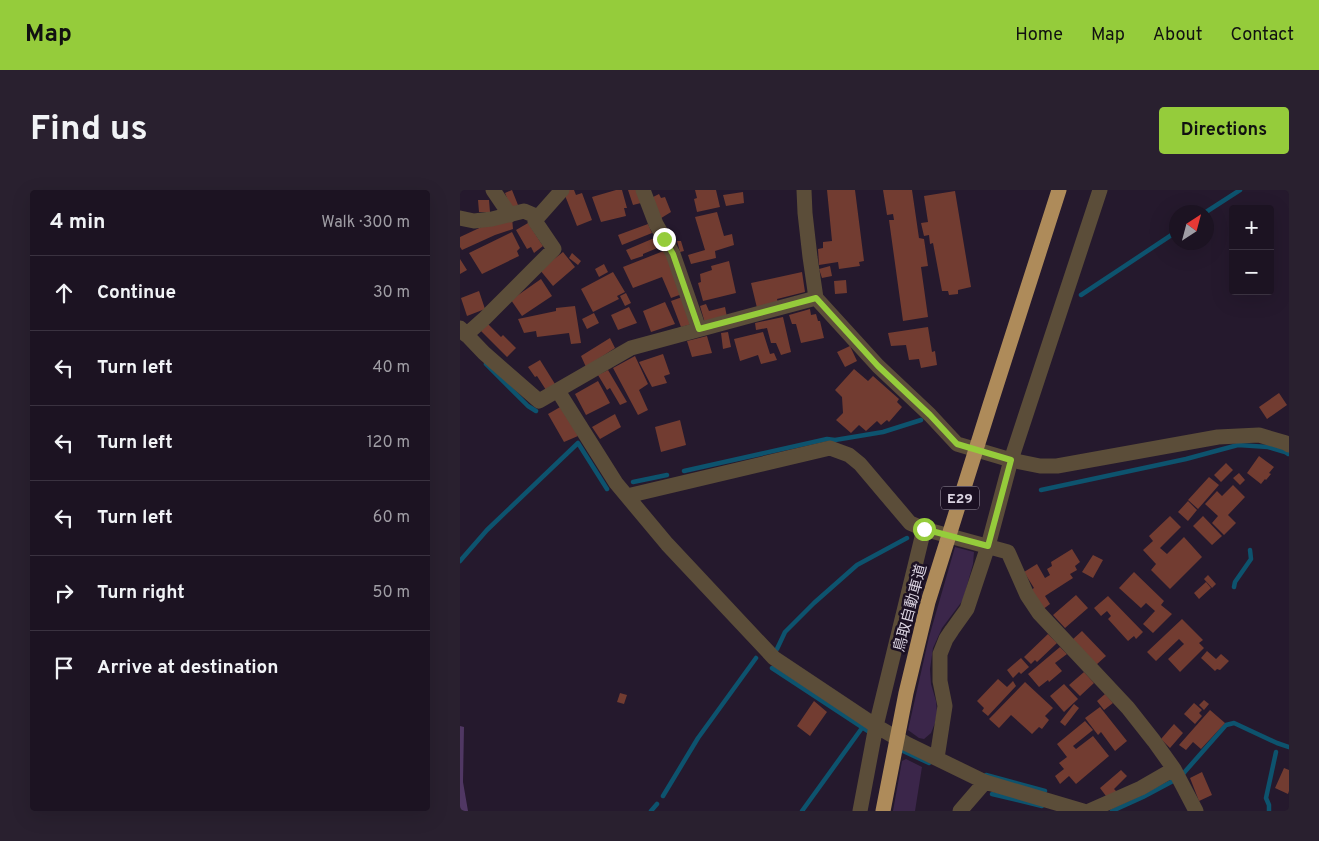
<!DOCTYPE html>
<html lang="en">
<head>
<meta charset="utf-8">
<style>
  :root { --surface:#1c1322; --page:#29202f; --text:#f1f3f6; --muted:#a09ea5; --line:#3a3240; --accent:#95cc3b }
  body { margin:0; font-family:Overpass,"Noto Sans JP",sans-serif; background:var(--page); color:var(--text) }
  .controls { position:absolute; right:15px; top:15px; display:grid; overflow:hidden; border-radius:5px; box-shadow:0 5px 20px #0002 }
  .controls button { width:45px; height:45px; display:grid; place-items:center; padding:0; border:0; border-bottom:1px solid var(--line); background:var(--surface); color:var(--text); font:25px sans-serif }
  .compass { position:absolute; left:709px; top:15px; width:45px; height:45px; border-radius:50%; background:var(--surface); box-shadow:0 5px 20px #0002; rotate:36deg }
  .stop { position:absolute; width:15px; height:15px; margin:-11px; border:4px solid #95cc3b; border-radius:50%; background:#fff }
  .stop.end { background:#95cc3b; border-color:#fff; box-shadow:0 1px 5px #0008 }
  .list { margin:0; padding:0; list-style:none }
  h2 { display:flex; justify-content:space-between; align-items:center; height:65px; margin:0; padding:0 20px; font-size:21px }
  h2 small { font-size:16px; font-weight:400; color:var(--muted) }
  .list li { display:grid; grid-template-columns:32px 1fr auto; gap:15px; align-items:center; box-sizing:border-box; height:75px; padding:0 20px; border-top:1px solid var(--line) }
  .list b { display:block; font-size:19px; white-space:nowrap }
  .list em { font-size:16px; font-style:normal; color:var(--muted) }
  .icon { flex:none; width:28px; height:28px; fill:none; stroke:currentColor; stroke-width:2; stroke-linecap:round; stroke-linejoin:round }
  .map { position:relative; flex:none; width:829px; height:621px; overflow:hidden; border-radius:5px }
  header { display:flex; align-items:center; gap:30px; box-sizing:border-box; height:70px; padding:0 25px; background:var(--accent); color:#111 }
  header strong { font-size:24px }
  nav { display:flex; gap:28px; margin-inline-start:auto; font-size:18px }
  .intro { display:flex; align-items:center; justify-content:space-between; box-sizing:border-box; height:120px; padding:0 30px }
  h1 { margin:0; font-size:35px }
  .button { padding:12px 22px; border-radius:5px; background:var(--accent); color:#111; font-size:18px; font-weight:700 }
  main { display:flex; gap:30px; padding:0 30px }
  aside { flex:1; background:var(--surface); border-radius:5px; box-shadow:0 5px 20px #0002 }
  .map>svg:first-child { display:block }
</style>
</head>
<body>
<header>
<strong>Map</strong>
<nav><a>Home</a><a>Map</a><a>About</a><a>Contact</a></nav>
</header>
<div class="intro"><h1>Find us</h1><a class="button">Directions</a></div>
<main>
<aside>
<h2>4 min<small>Walk · 300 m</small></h2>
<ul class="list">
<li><svg class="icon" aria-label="ahead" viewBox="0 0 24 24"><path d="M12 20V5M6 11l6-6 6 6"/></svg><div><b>Continue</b></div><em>30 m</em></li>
<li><svg class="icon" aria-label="left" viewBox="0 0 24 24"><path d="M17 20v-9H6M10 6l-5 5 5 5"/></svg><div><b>Turn left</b></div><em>40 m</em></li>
<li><svg class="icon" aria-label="left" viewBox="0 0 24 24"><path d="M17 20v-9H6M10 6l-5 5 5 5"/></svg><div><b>Turn left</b></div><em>120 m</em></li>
<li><svg class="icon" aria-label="left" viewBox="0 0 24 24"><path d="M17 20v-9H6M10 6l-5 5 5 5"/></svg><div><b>Turn left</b></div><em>60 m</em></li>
<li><svg class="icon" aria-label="right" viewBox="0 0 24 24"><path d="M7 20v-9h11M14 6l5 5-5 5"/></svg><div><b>Turn right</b></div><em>50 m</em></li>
<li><svg class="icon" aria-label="arrive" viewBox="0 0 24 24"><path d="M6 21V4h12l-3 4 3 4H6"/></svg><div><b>Arrive at destination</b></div></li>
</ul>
</aside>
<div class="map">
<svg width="829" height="621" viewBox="0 0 829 621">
  <rect width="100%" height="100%" fill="#25192d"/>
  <!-- green -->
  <path fill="#3b264a" d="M495,357L514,362L513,374L503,410L482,438L473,458L470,479L471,494L476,511L477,522L475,533L471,543L464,549L459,548L448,540L469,447Z
    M446,569L462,577L455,621H433L442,571Z"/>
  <!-- forest -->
  <path fill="#503763" d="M0,536L4,537L3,592L8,621H0Z"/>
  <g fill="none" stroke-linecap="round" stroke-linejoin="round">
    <!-- stream -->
    <path stroke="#0d536e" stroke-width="4.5" d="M746,22L780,0
      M621,105L716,42
      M26,174L68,216L76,221
      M224,281L367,249L375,250L423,242L461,230
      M173,292L207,285
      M581,300L726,269L778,255L808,257L825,262L828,264
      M0,371L27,340L118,253L147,299
      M774,397L775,392L791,369L790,360
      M317,459L325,442L354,413L397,375L447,348
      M312,478L411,543
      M443,561L469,573
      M526,585L585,601
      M722,585L766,535L774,533L817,553L829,557
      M532,604L582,616
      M203,606L238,548L296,468
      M191,621L197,614
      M342,621L402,538
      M652,621L683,607L713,591
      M809,621V615L806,608L816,562"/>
  </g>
  <!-- building -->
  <path fill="#723c31" d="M52,0L58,15L51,18L45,3Z
    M107,0H114L116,5L122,3L132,30L117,36L104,3Z
    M156,0H162L167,18H164L166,26L141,32L132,7Z
    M168,0H178L181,13L173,15Z
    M235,0H256L260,17L237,22L234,9L237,8Z
    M367,0H395L404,71L399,72L400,76L379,79L378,72L359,75L358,59L363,58V52L372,51Z
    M423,0H452L459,48L464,49L468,76L461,77L468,127L443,131L429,30H434L433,24L427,25Z
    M495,1L511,97L498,100V104L489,105L488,101H482L473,53L470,54L469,45L464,46L461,33L468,32L464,6Z
    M283,2L284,13L266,16L263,5Z
    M199,4L201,8L205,7L211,22L198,30L189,9Z
    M18,10H29L30,22H19Z
    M257,22L264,46L272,44L274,55L255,61L256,68L231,74L228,65L245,60L235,27Z
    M52,27L53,39L35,45L2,60L0,57V47L30,33Z
    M68,33L83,56L74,63L71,57L67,59L56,40Z
    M188,34L192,43L162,55L158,45Z
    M52,42L60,58L57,61L59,66L22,84L9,63Z
    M199,46L202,56L183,64V66L171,70L166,60Z
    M217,51H221L224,61L220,62Z
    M206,60L222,104L211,108L202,87L173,98L163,77Z
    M103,62L115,77L93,96L80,80Z
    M112,63L121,71L118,75L109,68Z
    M0,69L7,80L0,84Z
    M269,71L276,103L243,111L238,93L241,92L240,84L252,80L251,76Z
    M144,74L148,82L139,87L135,79Z
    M370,76L372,86L362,88L359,79Z
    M153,82L165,102L157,106L159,109L133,122L121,99Z
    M342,82L345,102L317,109L318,113L297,118L291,93Z
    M81,89L92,106L62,126L51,110Z
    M386,90L387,103L375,104L374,91Z
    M19,101L25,119L7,126L1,108Z
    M166,103L171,113L165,116L160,106Z
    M225,106L232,134L221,137L211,111Z
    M205,112L215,134L191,142L183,121Z
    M246,114L249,121L265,117L267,127L245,133L240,116Z
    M115,116L121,153L111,154L109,143L77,147L76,141L64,143L58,129L96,121V118Z
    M169,117L177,133L158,140L151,125Z
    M350,119L351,125L356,124L358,131H360L364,148L341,153L336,134H332L329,125Z
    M134,123L139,133L127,139L122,129Z
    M323,127L331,162L321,165L316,153H311L307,138L296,140L295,133Z
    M28,134L41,147L43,145L56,158L47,167L21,141Z
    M468,137L472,162L475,161L477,175L461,178L459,169L449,170L446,155L431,156L428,143Z
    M268,142L271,157L263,159L261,143Z
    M303,142L310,164L314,163L317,170L301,174L298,165L280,171L274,149Z
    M247,146L252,163L232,167L227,151Z
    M150,148L155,158L126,177L121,166Z
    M390,156L397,171L385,177L377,162Z
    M203,164L210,184L204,186L207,193L192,197L179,172Z
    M175,166L188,194L179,200L188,220L178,225L153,178Z
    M80,170L95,194L86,200L77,186L75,187L68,177Z
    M394,179L408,191L413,186L439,209L437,212L442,217L429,232L427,230L421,235L417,231L406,241L399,235L391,243L376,230L383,223L382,207L375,200Z
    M148,180L167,212L160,215L150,198L147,200L138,185Z
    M138,191L150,213L126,225L115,204Z
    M819,203L827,215L807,229L799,217Z
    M102,216L118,246L104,252L88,224Z
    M155,224L161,237L140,249L132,237Z
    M220,230L226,255L201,262L195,237Z
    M799,266L814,277L809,283L811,284L806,290L805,289L801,294L787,283Z
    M766,273L773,280L761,292L754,285Z
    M779,283L785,290L780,295L773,288Z
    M749,287L759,295L738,319L728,310Z
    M773,295L785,307L768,325L776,333L764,345L752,333L758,326L745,314L757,301L762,306Z
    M728,311L737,320L728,331L718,322Z
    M710,326L721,337L700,358L707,364L724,347L742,367L710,399L691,380L696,374L683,360L693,351L689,346Z
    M743,326L762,346L752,355L733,336Z
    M612,359L620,372L615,376L617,380L610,384L613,388L585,406L590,414L582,420L569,401L574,398L564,382L577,374L585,388L590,385L587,379L592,376L591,372Z
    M633,365L643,370L633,388L622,382Z
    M674,382L704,411L701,415L712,424L693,443L683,434L695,421L686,413L681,418L659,398Z
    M748,385L756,394L752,398L744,389Z
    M746,392L751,398L739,409L734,403Z
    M616,405L628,418L605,438L593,425Z
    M648,406L683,442L676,449L674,446L668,451L648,429L651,426L647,421L641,426L634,418Z
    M722,429L743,450L739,453L744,458L720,482L708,469L724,454L719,449L696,471L687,462Z
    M622,441L646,466L636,475L612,450Z
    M588,444L597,453L577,472L575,470L571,474L564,467Z
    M600,457L607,464L595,473L602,481L589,492L588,490L579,497L568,484Z
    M747,461L756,469L761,464L769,471L760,480L757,479L755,481L741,468Z
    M561,468L569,477L561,484L559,482L553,488L547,480Z
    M624,482L634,493L620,506L609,495Z
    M538,489L547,497L553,491L556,496L528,526L522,521L524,518L517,511Z
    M565,492L593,518L585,526L589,530L582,539L579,537L572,544L551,525L539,538L529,529Z
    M604,494L618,509L604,522L590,506Z
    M160,503L167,505L164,514L157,512Z
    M645,504L653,513L644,520L637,511Z
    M744,510L749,514L744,520L739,515Z
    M354,511L367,522L350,546L337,536Z
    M734,513L742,520L739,523L742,526L735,534L724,524Z
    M614,514L619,518L605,536L600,532Z
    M640,517L667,551L655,561L641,542L638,545L625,528Z
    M750,520L765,533L741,559L733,552L726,560L719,555Z
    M625,531L633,540L613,556L616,559L633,546L649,566L616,594L609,586L600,594L595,586L604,579L599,573L607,567L597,554Z
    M714,534L723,543L710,558L701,549Z
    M824,578L829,580V601L828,604L815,598Z
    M661,580L667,586L654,599L657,602L646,606L640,598Z
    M742,582L752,605L739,611L730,588Z"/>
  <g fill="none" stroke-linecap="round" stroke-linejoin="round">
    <!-- minor -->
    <path stroke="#5b4d39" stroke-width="15" d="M33,0L50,25
      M183,0L196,34L213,64L239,139
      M344,0L345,23L350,67L356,108L418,176L470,225L497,254L551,270L580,276H597L758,247L799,245L826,253L829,255
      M0,28L14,31L32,29L64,21L78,27
      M0,138L24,163L79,211L171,158L356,108
      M6,145L25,128L94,59L75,31L78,27L102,0
      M98,201L156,293L207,354L314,468L416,536L447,554L525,592L623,621
      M167,306L370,258L389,265L400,274L450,333L464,339L548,362L567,405L579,423L668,518L694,551L714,579L736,621
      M477,568L485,516L480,491V464L486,449L492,440L507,419L528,356L551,270L640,0
      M400,621L416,536L464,339
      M500,621L525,592
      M629,621L681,598L714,579"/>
    <!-- highway-bridge -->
    <path stroke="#ae8b5a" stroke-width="15" d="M423,621L446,503L468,412L530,215L599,0"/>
  </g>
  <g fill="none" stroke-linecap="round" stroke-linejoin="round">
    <!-- route -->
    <path stroke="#95cc3b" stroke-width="6" d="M204,49L213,64L239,139L356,108L418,176L470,225L497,254L551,270L528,356L464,339"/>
  </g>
  <g text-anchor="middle" stroke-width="5" stroke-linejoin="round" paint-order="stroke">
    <!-- shield labels -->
    <rect fill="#1b1023" stroke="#a098a7" stroke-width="1" x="481" y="296.5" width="38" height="23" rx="4"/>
    <g font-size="14" font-weight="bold" fill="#d9d2e0">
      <text x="500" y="313">E29</text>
    </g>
    <!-- street labels -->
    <g font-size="15" fill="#d9d2e0" stroke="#1b1023">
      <text transform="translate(450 418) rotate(-75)" y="5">鳥取自動車道</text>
    </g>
  </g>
</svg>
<div class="controls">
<button>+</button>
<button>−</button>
</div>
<svg class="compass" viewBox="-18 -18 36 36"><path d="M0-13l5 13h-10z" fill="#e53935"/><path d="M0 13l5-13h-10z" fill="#a09ea5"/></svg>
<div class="stop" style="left:464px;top:339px"></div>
<div class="stop end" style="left:204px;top:49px"></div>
</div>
</main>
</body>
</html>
